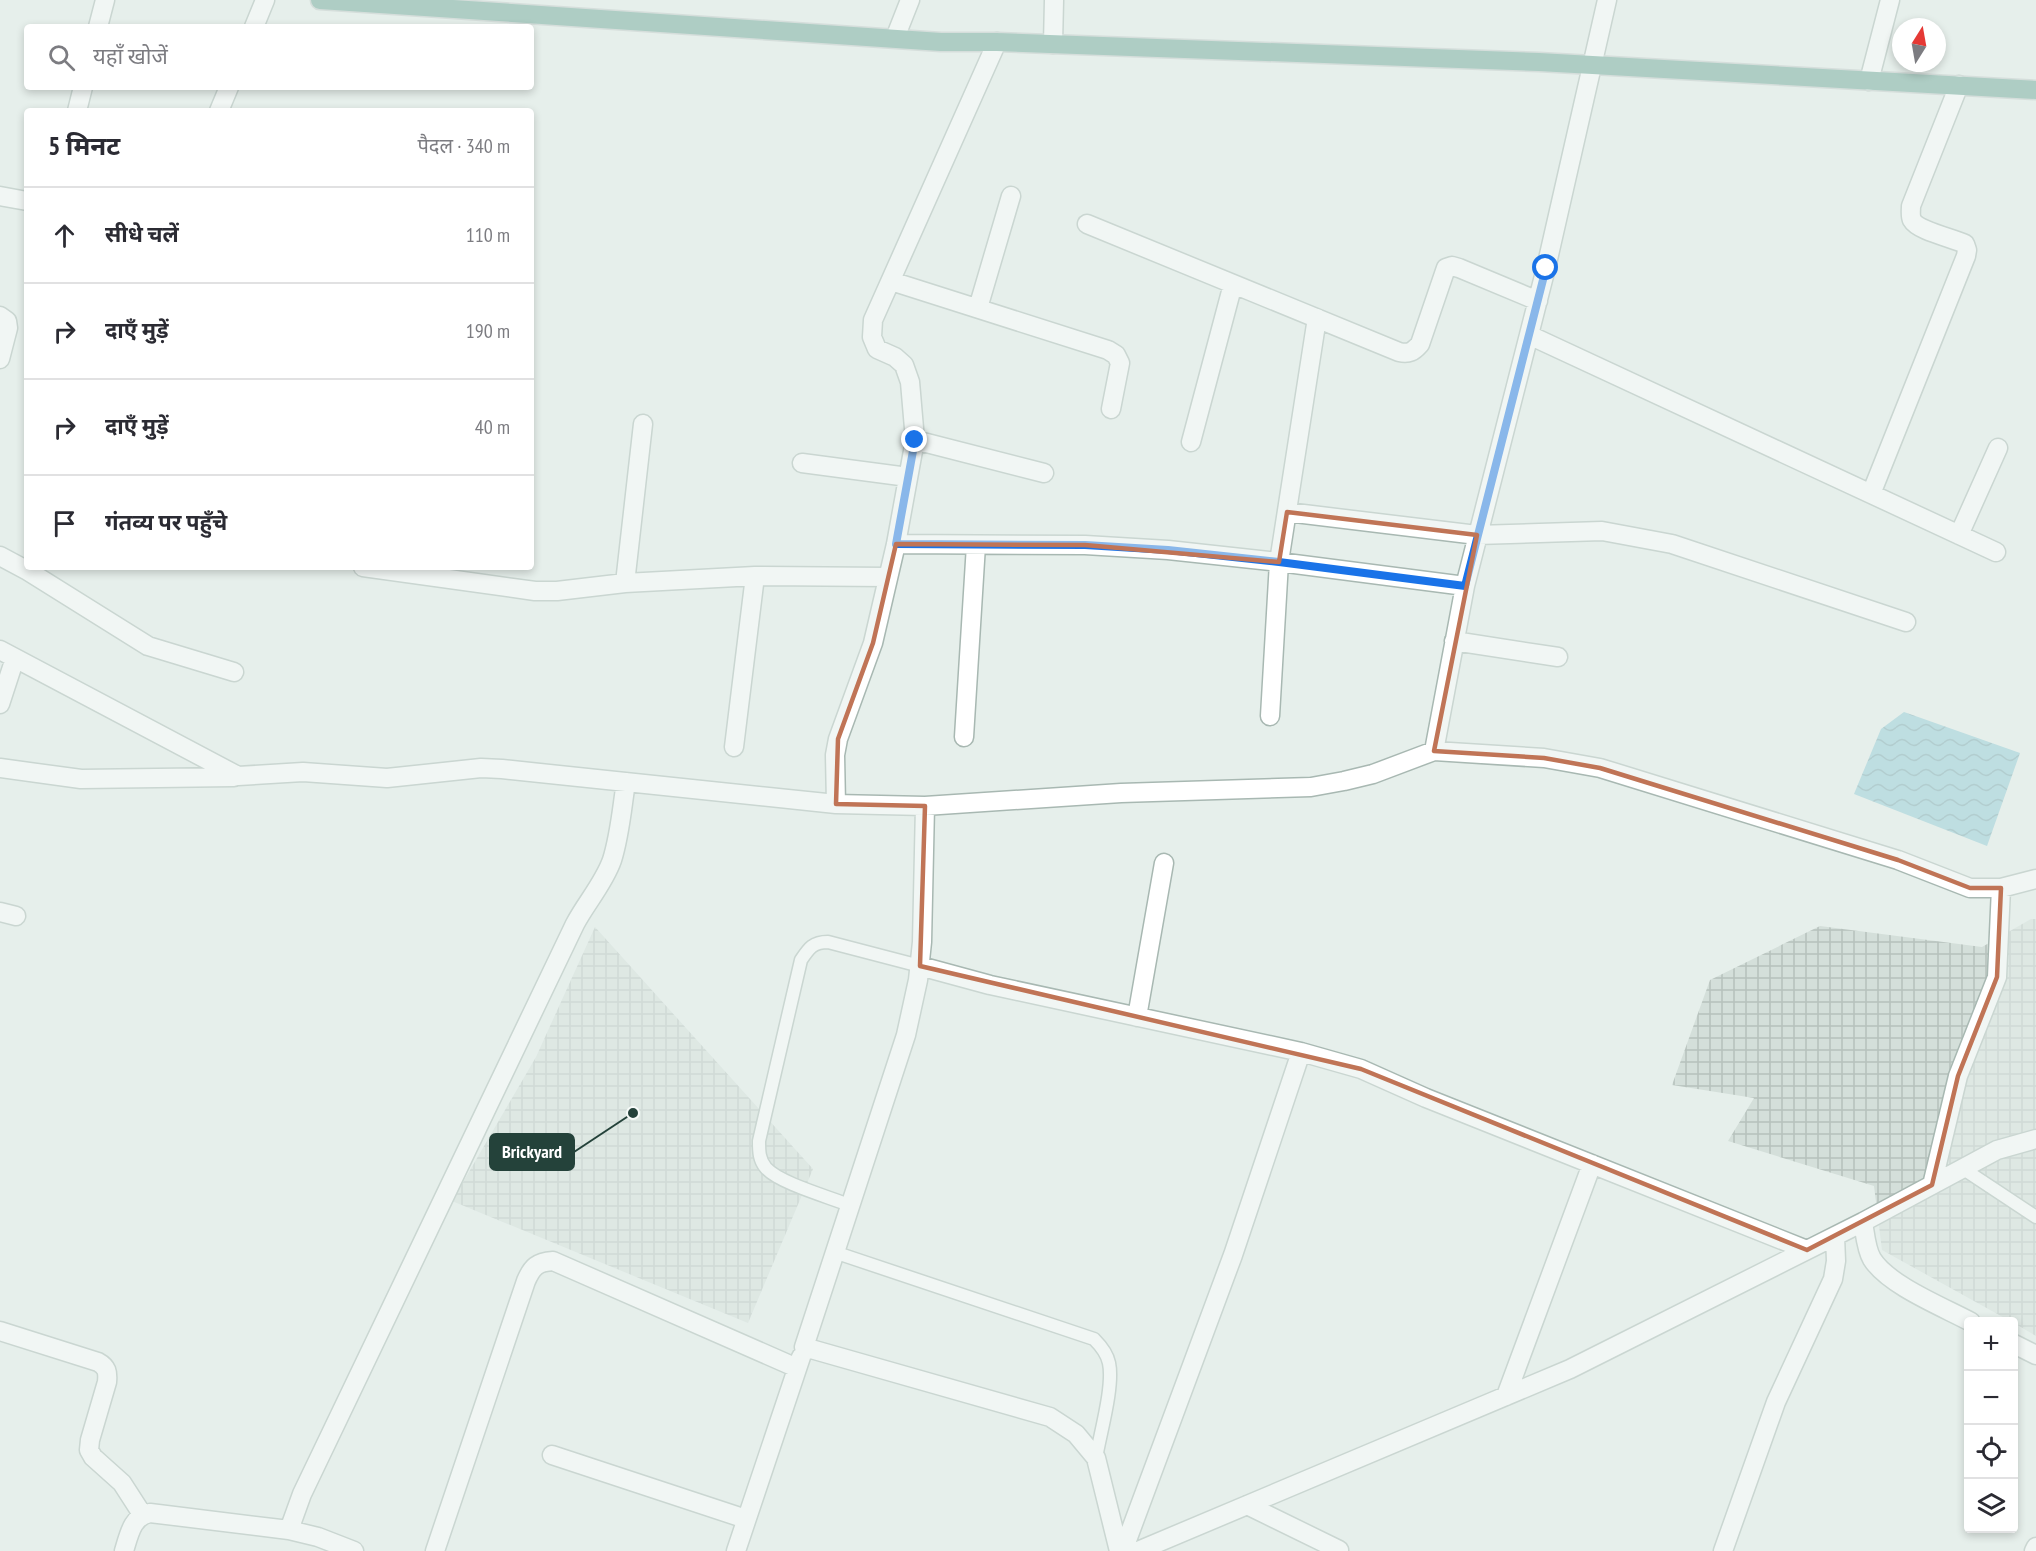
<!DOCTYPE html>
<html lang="hi">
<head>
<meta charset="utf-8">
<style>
  :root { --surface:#fff; --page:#f7f7f7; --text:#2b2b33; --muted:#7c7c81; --line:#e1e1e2 }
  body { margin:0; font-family:"PT Sans Narrow","Noto Sans Devanagari",sans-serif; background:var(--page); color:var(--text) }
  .controls { position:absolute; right:18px; bottom:18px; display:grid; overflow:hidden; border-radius:6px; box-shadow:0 3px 9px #0003 }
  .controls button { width:54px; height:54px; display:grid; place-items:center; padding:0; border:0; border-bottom:2px solid var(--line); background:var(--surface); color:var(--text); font:30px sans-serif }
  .compass { position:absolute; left:1892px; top:18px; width:54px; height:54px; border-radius:50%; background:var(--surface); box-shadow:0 3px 9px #0003; rotate:11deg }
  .stop { position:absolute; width:18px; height:18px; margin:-14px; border:4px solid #1a73e8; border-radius:50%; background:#fff }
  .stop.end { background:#1a73e8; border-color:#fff; box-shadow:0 2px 6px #0008 }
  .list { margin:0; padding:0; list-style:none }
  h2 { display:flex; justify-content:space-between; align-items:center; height:78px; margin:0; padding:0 24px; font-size:26px }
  h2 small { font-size:20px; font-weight:400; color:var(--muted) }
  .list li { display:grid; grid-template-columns:39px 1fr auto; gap:18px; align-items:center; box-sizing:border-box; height:96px; padding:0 24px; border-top:2px solid var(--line) }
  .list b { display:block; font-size:22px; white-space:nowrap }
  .list em { font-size:20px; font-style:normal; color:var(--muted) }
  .icon { flex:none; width:33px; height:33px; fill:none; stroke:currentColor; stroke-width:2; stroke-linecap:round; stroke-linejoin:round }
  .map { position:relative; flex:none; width:2036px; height:1551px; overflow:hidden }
  .search { position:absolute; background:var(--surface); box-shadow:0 3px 9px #0003; left:24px; top:24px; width:510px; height:66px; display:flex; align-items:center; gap:15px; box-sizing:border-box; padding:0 21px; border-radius:6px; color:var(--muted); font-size:22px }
  .panel { position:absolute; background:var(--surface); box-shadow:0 3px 9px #0003; left:24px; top:108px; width:510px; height:462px; border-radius:6px }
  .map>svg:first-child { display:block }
</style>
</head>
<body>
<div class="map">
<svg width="2036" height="1551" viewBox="0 0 2036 1551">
  <defs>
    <pattern id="industrial-grid" width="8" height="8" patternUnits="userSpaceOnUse" patternTransform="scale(1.5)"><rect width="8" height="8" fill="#d4dfda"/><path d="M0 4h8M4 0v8" fill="none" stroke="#b6c1bc"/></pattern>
    <pattern id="water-waves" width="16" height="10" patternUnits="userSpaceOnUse" patternTransform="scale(1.5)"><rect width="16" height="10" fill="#8ec9d4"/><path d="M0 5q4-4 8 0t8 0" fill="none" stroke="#74a5ad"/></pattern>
  </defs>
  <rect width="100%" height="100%" fill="#e6efeb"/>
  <!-- industrial -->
  <path fill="url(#industrial-grid)" d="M2031,919H2036V1336L2014,1323V1322L2010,1321L1882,1250L1874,1186L1728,1141L1754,1098L1672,1085L1710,980L1820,926L1982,947Z
    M595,927L813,1169L748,1323L452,1201L536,1057Z"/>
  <!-- water -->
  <path fill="url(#water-waves)" d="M1904,712L2020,753L1987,846L1854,794L1881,729Z"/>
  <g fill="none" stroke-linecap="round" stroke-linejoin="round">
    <defs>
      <path id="service" d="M1962,1168L2036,1217
        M849,1205C829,1197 779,1183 766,1168C759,1160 759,1151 759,1141L801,960C809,948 813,942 828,942L920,966
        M834,1252L1094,1339C1101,1346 1107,1353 1109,1363C1114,1386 1100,1434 1096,1458"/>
      <path id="minor" d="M98,27L105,0
        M254,27L265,0
        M895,38L910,0
        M1053,44L1054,0
        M1869,81L1890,0
        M77,111L83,87
        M219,111L229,87
        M0,196L27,201
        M1087,224L1399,352C1409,354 1413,352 1420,344L1446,268L1452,266L1459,268L1538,301
        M891,281L1108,350L1116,355L1120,363L1111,409
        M978,308L1011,196
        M0,316L7,321L8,328L0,359
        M1529,335L1996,552
        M915,440L1044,473
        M1191,442L1233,284
        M802,463L908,477
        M1871,494L1966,256L1967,250L1965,244C1953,238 1918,231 1912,220C1910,216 1911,210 1911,206L1959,85
        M1287,512L1477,535L1602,531L1672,544L1906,622
        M1959,535L1998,448
        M896,544L1085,545L1168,550L1279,562L1465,586
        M0,556L28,571L148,646L234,672
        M363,567L535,591H557L625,583L755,576L888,577
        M625,583L643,424
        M1454,641L1558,657
        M0,650L238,776L303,772L387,778L481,768L502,769L836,804L925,806L1121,793L1311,787L1344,781L1373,774L1434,751L1544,758L1600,768L1898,860L1970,888H2001L2036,879
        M0,704L15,658
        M1270,716L1279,562L1317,318
        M964,737L976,545
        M734,747L755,576
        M1434,751L1465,586L1546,268L1607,0
        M0,768L81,779L234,777
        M836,804L835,755L838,739L873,643L896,544L915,440L910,382L904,365L895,357L877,349L872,337L873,320L997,42
        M925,806L922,942L918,980L906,1035L804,1347L1050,1417L1076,1434L1096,1458L1119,1551
        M0,912L16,916
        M920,966L990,985L1301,1052L1361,1069L1426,1098L1807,1250
        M1137,1017L1164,863
        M1932,1185L1958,1076L1997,977L2001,888
        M1863,1222C1865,1233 1866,1249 1872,1259C1888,1285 1943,1307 1971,1322
        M0,1331L98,1362C107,1367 108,1372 107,1382L90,1440L89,1450L93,1457L122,1483L142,1514
        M2014,1344L2036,1355
        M1506,1396L1592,1164
        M552,1455L746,1519
        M1247,1505L1339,1550
        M289,1530L318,1537L354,1551
        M124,1551C129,1535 132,1516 150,1513L289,1530L302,1494L575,924C586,903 604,883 612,860C620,835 622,807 626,782
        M435,1551L526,1281C532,1267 537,1262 553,1261L797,1368
        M736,1551L801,1357
        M1123,1551L1233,1255L1301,1052
        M1138,1551L1570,1369L1863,1222L1997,1150L2036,1139
        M1723,1551L1776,1402L1833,1279L1836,1261L1835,1236
        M2034,1551L2036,1547"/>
      <path id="primary" d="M320,0L941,42H997L1539,62L2036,90"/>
    </defs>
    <!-- service casing -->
    <use href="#service" stroke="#a8b8b2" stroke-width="15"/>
    <!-- minor casing -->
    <use href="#minor" stroke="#a8b8b2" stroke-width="21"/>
    <!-- primary casing -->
    <use href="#primary" stroke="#c2cac8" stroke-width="21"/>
    <!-- service -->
    <use href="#service" stroke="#fff" stroke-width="12"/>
    <!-- minor -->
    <use href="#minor" stroke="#fff" stroke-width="18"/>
    <!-- primary -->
    <use href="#primary" stroke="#6aa596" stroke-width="18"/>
  </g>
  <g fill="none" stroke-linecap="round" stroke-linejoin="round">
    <!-- route -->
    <path stroke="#1a73e8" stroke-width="8" d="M915,440L896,544L1085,545L1168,550L1279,562L1465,586L1546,268"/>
  </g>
  <!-- marked area -->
  <path d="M0 0H2036V1551H0ZM1287,512L1477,535L1434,751L1544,758L1600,768L1898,860L1970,888H2001L1997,977L1958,1076L1932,1185L1807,1250L1361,1069L920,966L925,806L836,804L838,739L873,643L896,544L1085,545L1279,562Z" fill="#e6efeb" fill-opacity=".55" fill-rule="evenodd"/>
  <path fill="none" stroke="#c07456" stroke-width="4.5" stroke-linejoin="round" d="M1287,512L1477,535L1434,751L1544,758L1600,768L1898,860L1970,888H2001L1997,977L1958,1076L1932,1185L1807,1250L1361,1069L920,966L925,806L836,804L838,739L873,643L896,544L1085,545L1279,562Z"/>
  <!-- callouts -->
  <path fill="none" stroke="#24423a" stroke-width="2" d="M633 1113L574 1152"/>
  <circle fill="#24423a" stroke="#f7fbf9" stroke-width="2" cx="633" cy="1113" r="6"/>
  <rect fill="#24423a" stroke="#24423a" stroke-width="2" x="490" y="1134" width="84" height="36" rx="6"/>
  <g font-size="18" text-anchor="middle" font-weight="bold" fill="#fff">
    <text x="532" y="1158">Brickyard</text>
  </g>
</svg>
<div class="controls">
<button>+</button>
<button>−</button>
<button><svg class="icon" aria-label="locate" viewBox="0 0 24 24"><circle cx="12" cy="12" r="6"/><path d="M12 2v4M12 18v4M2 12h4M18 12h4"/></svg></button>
<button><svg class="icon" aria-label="layers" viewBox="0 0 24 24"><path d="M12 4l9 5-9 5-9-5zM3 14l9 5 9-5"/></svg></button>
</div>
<svg class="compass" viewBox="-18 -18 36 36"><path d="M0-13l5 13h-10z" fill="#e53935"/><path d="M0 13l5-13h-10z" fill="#7c7c81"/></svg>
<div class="stop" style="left:1546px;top:268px"></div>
<div class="stop end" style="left:915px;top:440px"></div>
<div class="search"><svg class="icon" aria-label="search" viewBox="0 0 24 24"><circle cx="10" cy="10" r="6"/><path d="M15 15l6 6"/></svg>यहाँ खोजें</div>
<section class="panel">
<h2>5 मिनट<small>पैदल · 340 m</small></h2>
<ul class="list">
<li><svg class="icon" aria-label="ahead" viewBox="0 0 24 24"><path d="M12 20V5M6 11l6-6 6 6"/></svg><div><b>सीधे चलें</b></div><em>110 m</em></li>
<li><svg class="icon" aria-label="right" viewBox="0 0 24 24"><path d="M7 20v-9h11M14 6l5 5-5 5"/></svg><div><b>दाएँ मुड़ें</b></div><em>190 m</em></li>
<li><svg class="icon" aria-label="right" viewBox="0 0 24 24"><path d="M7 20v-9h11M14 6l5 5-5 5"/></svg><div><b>दाएँ मुड़ें</b></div><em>40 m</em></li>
<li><svg class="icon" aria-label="arrive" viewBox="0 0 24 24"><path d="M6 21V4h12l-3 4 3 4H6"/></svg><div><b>गंतव्य पर पहुँचे</b></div></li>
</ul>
</section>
</div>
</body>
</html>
